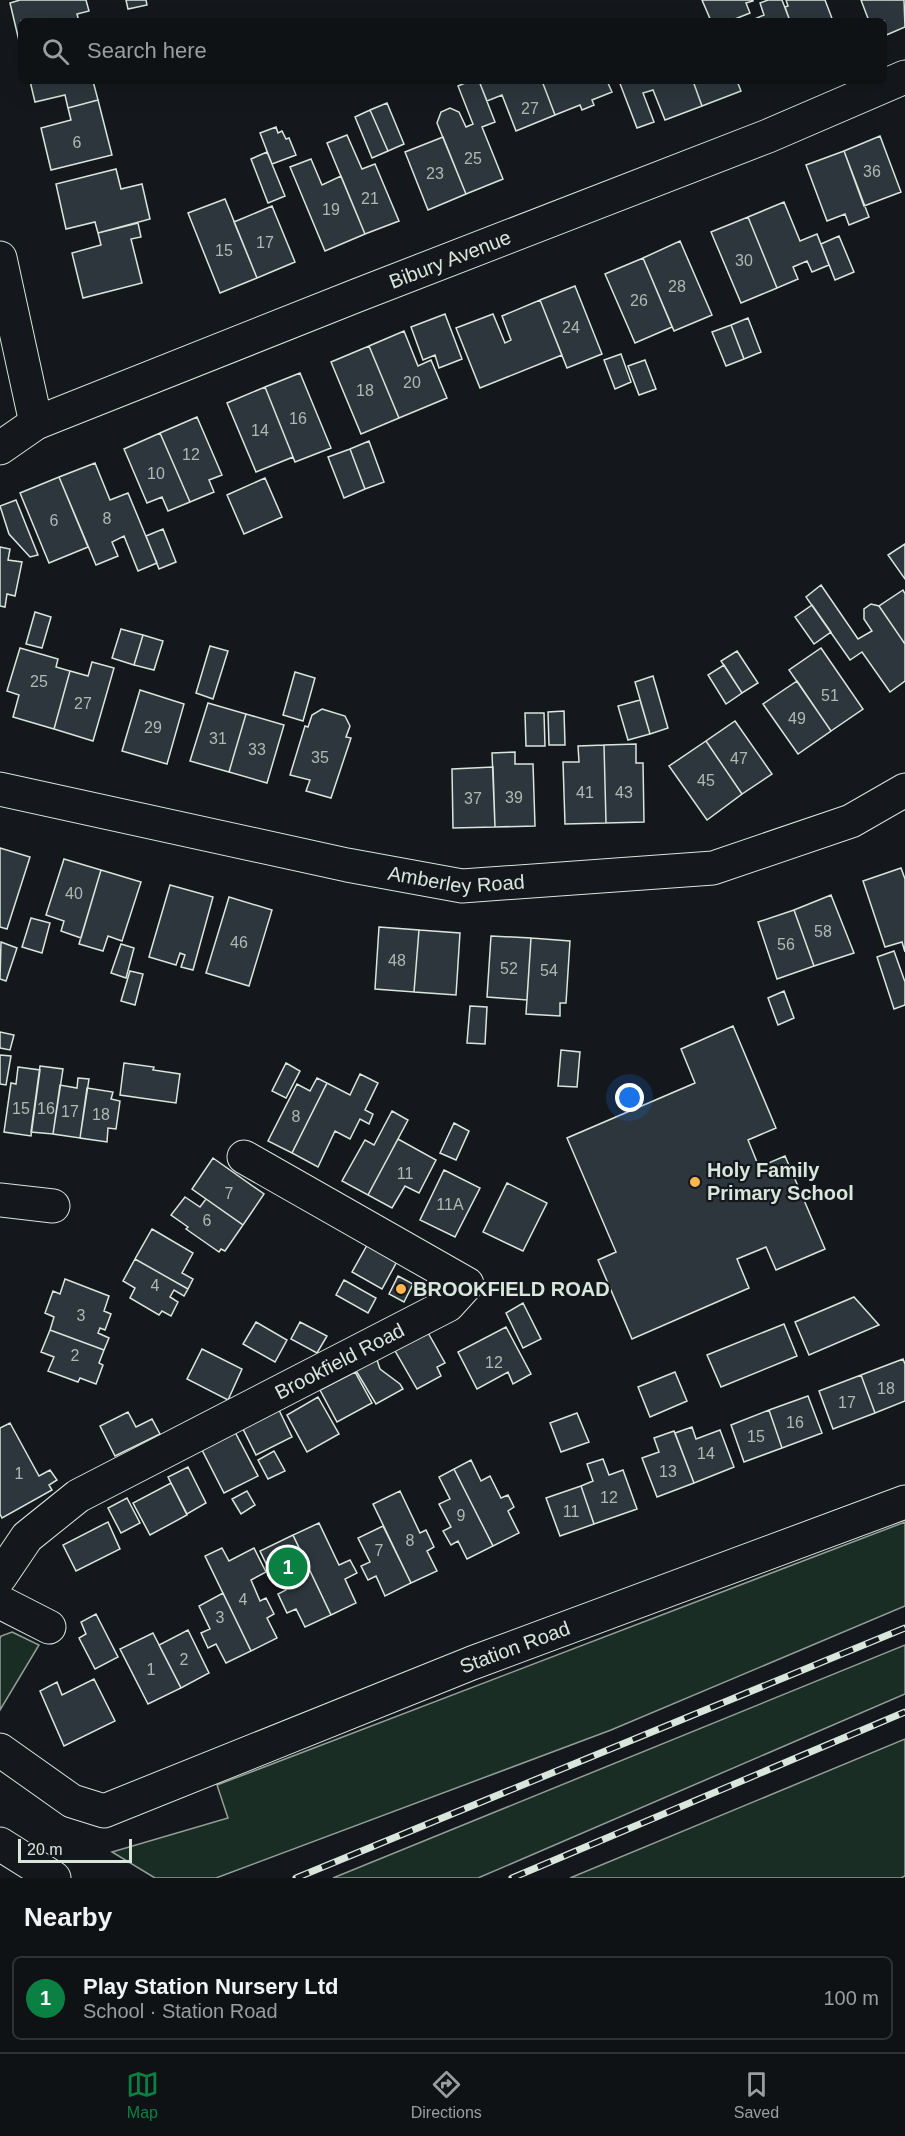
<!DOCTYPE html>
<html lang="en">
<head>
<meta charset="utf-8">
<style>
  :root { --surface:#0f1215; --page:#1d2022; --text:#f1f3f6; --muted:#9b9ea0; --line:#2f3234; --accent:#0b8043 }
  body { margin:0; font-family:Helvetica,sans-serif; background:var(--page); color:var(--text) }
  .scale { position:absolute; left:18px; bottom:15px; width:114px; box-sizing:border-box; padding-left:6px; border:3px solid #d8e6dc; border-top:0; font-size:16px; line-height:21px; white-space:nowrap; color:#d8e6dc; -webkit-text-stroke:4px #14181c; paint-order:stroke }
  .you { position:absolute; left:630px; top:1098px; width:21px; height:21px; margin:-15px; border:4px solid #fff; border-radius:50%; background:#1a73e8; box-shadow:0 0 0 9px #1a73e833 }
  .badge { display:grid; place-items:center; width:39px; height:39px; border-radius:50%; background:var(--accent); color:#fff; font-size:20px; font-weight:700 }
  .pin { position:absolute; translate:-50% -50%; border:3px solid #fff; box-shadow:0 2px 6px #0006 }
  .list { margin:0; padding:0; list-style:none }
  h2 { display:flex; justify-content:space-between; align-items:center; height:78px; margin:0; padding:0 24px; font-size:26px }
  h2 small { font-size:20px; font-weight:400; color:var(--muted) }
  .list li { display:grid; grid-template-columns:39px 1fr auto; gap:18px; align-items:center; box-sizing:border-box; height:84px; margin:0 12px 12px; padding:0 12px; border:2px solid var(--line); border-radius:9px }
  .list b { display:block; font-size:22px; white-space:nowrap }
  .list p { margin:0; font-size:20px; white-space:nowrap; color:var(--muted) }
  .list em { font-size:20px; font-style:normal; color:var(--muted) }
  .icon { flex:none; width:33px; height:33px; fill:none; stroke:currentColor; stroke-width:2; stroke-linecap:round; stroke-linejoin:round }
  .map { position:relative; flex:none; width:905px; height:1878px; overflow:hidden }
  .search { position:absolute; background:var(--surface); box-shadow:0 6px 24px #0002; left:18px; right:18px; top:18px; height:66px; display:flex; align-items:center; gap:15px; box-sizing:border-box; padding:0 21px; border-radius:9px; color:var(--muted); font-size:22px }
  .sheet { height:174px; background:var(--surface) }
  nav { display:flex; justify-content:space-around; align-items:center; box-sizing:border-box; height:84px; border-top:2px solid var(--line); background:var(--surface); font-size:16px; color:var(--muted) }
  nav a { display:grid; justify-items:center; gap:3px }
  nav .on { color:var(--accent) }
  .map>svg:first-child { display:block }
</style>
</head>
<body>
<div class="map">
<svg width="905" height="1878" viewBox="0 0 905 1878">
  <rect width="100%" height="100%" fill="#14181c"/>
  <!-- green -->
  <path fill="#1a2d24" stroke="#939e99" stroke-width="1.5" d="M905,1522V1606L611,1730L216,1878H155L112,1852L228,1818L217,1785Z
    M12,1632L39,1645L0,1710V1639L1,1636Z
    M905,1645V1694L478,1878H333Z
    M905,1739V1876L901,1878H570Z"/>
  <!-- building -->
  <path fill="#2c363c" stroke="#d8e6dc" stroke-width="1.5" d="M20,0H86L89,11L77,14L79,21H21L20,45L10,3Z
    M126,0H146L147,5L128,9Z
    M702,0H753V1L746,3L750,13L730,21H711Z
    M768,0H782L790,21H750L764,15L760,3Z
    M786,0H825L833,21H790L785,7L788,6Z
    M861,0H904L905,27L884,36V21H869Z
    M30,81H93L98,100L68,108L65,95L35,102Z
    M470,81H479L495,122L482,127L503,179L466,194L437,123L441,112L450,108L459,112L466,127L473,124L458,86Z
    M479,81H542L555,115L516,131L502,95L487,101Z
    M542,81H607L612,92L592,100L594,105L582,110L580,105L555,115Z
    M619,81H693L702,106L665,120L653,90L643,93L654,122L637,128Z
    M693,81H737L741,91L702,106Z
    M98,100L112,155L51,170L41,128L71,120L68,108Z
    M387,103L404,144L388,151L370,110Z
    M370,110L388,151L372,158L355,117Z
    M276,127L278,133L282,131L286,139L289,138L296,155L272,164L260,133Z
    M347,135L362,169L375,164L399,221L365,234L327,143Z
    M880,136L901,192L864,206L844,151Z
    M443,137L466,194L428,210L405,152Z
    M844,151L869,217L849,225L845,214L827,221L806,165Z
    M267,152L285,196L268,203L251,159Z
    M311,159L322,185L341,176L365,234L325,251L290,167Z
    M116,169L121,189L142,184L150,219L98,233L95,222L66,229L56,184Z
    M225,199L257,278L220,293L188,213Z
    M784,202L800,241L817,234L829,265L812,272L807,261L793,267L798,279L777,288L748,217Z
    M272,206L295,262L257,278L234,222Z
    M748,217L777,288L741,303L711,232Z
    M138,223L141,237L131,239L142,283L83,298L72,253L101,245L98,233Z
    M839,236L854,272L835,280L821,244Z
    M680,241L712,315L674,331L643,258Z
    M643,258L672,327L635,343L605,274Z
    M575,286L602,354L567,368L540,300Z
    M540,300L562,355L480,388L456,328L493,314L505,343L511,340L502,316Z
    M445,314L462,359L439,368L435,355L423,360L411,327Z
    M748,318L761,352L744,359L731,325Z
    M731,325L744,359L726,366L712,332Z
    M404,331L418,366L431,360L447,398L399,418L369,346Z
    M369,346L399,418L361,434L331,362Z
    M621,354L631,382L615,389L604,360Z
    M645,360L656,389L639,395L628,366Z
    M300,373L331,448L295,462L265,387Z
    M265,387L293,457L256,472L227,403Z
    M197,417L222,475L209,480L214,492L190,502L160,433Z
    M160,433L190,502L168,511L162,497L147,503L124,449Z
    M369,441L384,482L365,489L350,449Z
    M350,449L365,489L344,498L328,457Z
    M95,463L110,500L128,493L157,563L138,571L124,536L112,542L118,556L96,565L59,477Z
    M59,477L88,547L49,563L20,493Z
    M265,478L282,517L244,534L227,495Z
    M16,500L38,555L30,557L9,534L0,506Z
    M163,529L176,562L159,569L146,536Z
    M905,544V579L888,555Z
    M0,547L10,549L8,560L22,562L15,596L7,594L5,607L0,606Z
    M821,585L858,639L872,631L864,619V609L871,604L879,606L905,644V681L890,692L862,652L850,660L806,597Z
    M903,590L905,594V644L879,606Z
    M812,605L831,632L814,644L795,617Z
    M35,612L51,617L42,648L26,644Z
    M121,629L143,635L134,665L112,658Z
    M143,635L163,641L154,670L134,665Z
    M210,646L228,651L213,699L196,693Z
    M20,648L58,659L56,667L70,671L54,729L13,717L19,695L7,691Z
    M821,648L863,709L831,731L789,670Z
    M737,651L758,683L742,693L721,661Z
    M92,662L114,668L93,741L54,729L70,671L88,676Z
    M724,665L742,693L726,704L708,675Z
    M295,672L315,678L303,721L283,715Z
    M653,676L668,728L650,734L635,682Z
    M797,681L831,731L798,754L763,704Z
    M140,690L184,704L167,764L122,751Z
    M640,700L650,734L628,740L618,706Z
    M208,703L246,714L229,772L190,761Z
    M322,709L345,716L350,726L346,737L351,738L331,798L306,791L310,780L290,775L305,726L308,727L312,715Z
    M564,711L565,745H549L548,712Z
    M525,713H544L545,746H526Z
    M246,714L284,725L267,783L229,772Z
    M735,721L772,774L742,794L706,741Z
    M706,741L742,794L707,820L669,766Z
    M636,744V763H643L644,822L606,823L604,745Z
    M604,745L606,823L565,824L563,762H579L578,746Z
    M515,752V764H533L535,826L495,827L492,753Z
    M493,767L495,827L453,828L452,769Z
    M0,848L30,857L7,929L0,927Z
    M64,859L101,870L81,938L61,931L64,921L46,915Z
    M901,868L905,879V952L902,942L885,947L863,881Z
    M101,870L141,882L122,941L108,936L103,951L79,944Z
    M170,885L213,897L193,970L181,967L185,955L180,953L176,965L149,957Z
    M831,895L854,953L814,966L794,910Z
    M229,897L272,910L249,986L206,973Z
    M794,910L814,966L777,979L758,922Z
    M31,918L50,923L42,953L22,947Z
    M379,927L419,930L414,992L375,989Z
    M419,930L460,933L456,995L414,992Z
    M491,936L531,938L527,1000L487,997Z
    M531,938L570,941L566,1003H560V1016L526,1014Z
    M1,942L17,948L6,981L0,979Z
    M121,944L134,948L126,978L111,973Z
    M894,951L905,982V1005L894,1009L877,957Z
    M130,971L143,974L135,1005L121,1001Z
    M784,991L794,1018L778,1025L768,998Z
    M470,1006L487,1007L485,1044L467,1043Z
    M733,1026L776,1128L748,1140L759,1167L785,1156L825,1249L776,1270L766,1247L737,1259L749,1288L632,1339L598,1260L616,1252L567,1138L695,1083L681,1049Z
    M0,1032L14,1035L10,1050L0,1048Z
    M561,1050L580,1052L577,1087L558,1086Z
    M0,1055L11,1056L6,1085L0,1084Z
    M124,1063L154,1067L153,1070L180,1074L176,1103L120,1095Z
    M286,1063L300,1071L286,1098L272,1091Z
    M40,1066L63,1069L53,1134L31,1132Z
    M18,1067L40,1070L31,1136L4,1132L11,1083L16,1084Z
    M360,1074L378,1083L365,1110L373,1114L369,1124L360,1119L350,1139L335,1131L318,1167L292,1153L327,1083L350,1095Z
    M78,1078L89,1079L80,1138L53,1134L60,1085L77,1088Z
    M317,1078L327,1083L292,1153L268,1141L297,1084L310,1091Z
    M87,1088L113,1092L111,1099L120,1101L116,1129L108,1128L107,1142L80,1138Z
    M392,1111L408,1120L368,1195L342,1181L365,1140L374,1145Z
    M454,1123L469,1131L456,1160L440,1153Z
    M398,1139L436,1160L419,1193L405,1186L392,1208L368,1195Z
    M213,1158L264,1194L243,1225L192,1189Z
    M444,1170L480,1188L455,1237L420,1220Z
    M507,1183L547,1203L523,1251L483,1232Z
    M185,1197L200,1207L206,1199L243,1225L225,1251L221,1249L219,1252L186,1229L188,1227L171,1215Z
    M152,1229L193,1253L182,1273L193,1279L188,1289L135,1259Z
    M370,1240L400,1256L382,1289L352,1272Z
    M135,1259L188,1289L184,1296L174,1290L170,1297L178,1302L171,1316L162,1311L159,1315L130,1298L135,1288L123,1281Z
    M398,1276L413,1284L404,1302L389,1294Z
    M65,1279L109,1296L104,1311L111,1314L105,1330L100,1328L98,1333L109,1338L104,1350L50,1330L54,1317L45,1313L53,1291L60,1294Z
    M344,1280L376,1298L368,1313L336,1295Z
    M854,1297L879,1325L809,1355L795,1322Z
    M523,1303L541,1339L523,1348L506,1313Z
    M256,1322L287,1340L275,1362L243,1344Z
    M300,1322L327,1336L317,1353L291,1339Z
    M784,1324L797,1356L721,1387L707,1355Z
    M506,1327L531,1374L513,1384L508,1372L477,1389L458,1352Z
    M50,1330L104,1350L99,1363L103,1365L96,1384L80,1378L78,1382L48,1371L54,1357L41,1352Z
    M427,1331L445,1363L437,1367L441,1376L417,1389L394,1349Z
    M202,1349L242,1369L228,1400L187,1379Z
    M376,1357L380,1369L400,1384L403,1389L376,1404L355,1369Z
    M903,1359L905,1364V1401L875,1413L861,1375Z
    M355,1372L372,1403L337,1422L320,1390Z
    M675,1372L687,1401L650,1417L638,1387Z
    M861,1375L875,1413L833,1429L819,1391Z
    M808,1396L822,1433L782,1448L769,1410Z
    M318,1397L339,1434L307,1452L287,1415Z
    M278,1408L292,1437L256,1455L242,1427Z
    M769,1410L782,1448L744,1462L731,1425Z
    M128,1412L136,1427L152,1419L160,1434L115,1456L100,1426Z
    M577,1413L589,1442L561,1452L550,1423Z
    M10,1423L39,1476L50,1470L57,1480L49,1485L52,1490L2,1518L0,1514V1428Z
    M692,1427L696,1439L720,1430L734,1467L694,1483L675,1433Z
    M674,1431L694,1483L657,1497L642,1458L659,1452L654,1438Z
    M235,1432L258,1476L224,1493L202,1450Z
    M274,1451L285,1471L268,1479L258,1460Z
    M603,1459L609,1475L623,1470L637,1509L594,1524L581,1486L593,1481L587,1464Z
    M471,1460L481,1481L490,1476L501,1498L508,1495L514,1507L508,1511L519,1533L493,1546L454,1469Z
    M188,1467L206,1503L187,1514L168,1477Z
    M454,1469L493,1546L467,1559L458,1541L451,1545L443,1531L451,1527L439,1504L450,1499L439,1477Z
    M171,1483L187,1515L150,1535L133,1503Z
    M581,1486L594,1524L560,1536L546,1498Z
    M247,1491L255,1505L241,1514L232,1499Z
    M400,1491L420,1533L426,1530L434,1547L427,1551L437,1571L411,1583L373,1504Z
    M127,1498L140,1523L121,1533L108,1508Z
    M108,1522L120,1549L76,1571L63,1545Z
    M319,1523L339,1565L350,1560L357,1573L345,1579L356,1603L331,1615L293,1535Z
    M383,1526L411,1583L385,1596L376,1576L368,1580L361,1566L370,1562L358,1538Z
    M293,1535L331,1615L305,1627L296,1609L287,1613L278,1594L286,1590L283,1583L277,1586L260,1551Z
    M222,1548L229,1561L254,1548L266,1572L251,1580L260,1601L266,1598L274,1614L267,1618L277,1638L251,1651L205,1556Z
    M223,1593L251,1651L226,1663L216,1644L208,1648L201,1633L210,1629L199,1606Z
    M96,1614L118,1657L95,1669L79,1638L86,1634L81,1622Z
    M188,1630L209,1673L181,1688L159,1645Z
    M153,1633L181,1688L148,1704L120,1649Z
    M94,1679L115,1721L64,1746L40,1691L57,1682L62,1695Z"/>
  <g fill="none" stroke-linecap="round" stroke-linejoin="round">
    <defs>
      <g id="minor">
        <path d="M0,258L36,423"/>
        <path id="s1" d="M0,448L36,423L358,295L768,136L905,77"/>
        <path id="s2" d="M0,789L347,865L462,886L713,868L851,821L905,790"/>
        <path d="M0,1200L53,1206"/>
        <path id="s3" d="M0,1577L27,1537L78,1496L448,1305L467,1284L244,1157"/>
        <path d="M0,1602L49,1627"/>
        <path id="s4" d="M0,1750L72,1801L104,1811L472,1663L905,1502"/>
      </g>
      <path id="primary" d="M0,1844L54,1878"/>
    </defs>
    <!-- minor casing -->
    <use href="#minor" stroke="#d8e6dc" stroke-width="35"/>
    <!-- primary casing -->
    <use href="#primary" stroke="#d8e6dc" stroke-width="35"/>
    <!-- minor -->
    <use href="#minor" stroke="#14181c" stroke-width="33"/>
    <!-- primary -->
    <use href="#primary" stroke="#14181c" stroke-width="33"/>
    <defs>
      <path id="rail" d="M296,1878L905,1628
        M512,1878L905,1712"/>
    </defs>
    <!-- rail casing -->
    <use href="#rail" stroke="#d8e6dc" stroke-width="7"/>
    <!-- rail -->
    <use href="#rail" stroke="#14181c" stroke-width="4.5" stroke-dasharray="14" stroke-linecap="butt"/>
  </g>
  <!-- markers -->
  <g fill="#ffb74d" stroke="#14181c" stroke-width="2">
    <circle cx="695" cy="1182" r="6"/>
    <circle cx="401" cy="1289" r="6"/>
  </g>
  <g text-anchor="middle" stroke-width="4.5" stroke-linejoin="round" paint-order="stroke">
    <!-- number labels -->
    <g font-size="16" fill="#adbab4">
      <text x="530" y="114">27</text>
      <text x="77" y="148">6</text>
      <text x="473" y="164">25</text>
      <text x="872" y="177">36</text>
      <text x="435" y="179">23</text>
      <text x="370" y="204">21</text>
      <text x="331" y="215">19</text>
      <text x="265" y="248">17</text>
      <text x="224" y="256">15</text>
      <text x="744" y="266">30</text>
      <text x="677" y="292">28</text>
      <text x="639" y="306">26</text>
      <text x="571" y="333">24</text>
      <text x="412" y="388">20</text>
      <text x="365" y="396">18</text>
      <text x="298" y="424">16</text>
      <text x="260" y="436">14</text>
      <text x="191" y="460">12</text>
      <text x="156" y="479">10</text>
      <text x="107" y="524">8</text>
      <text x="54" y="526">6</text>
      <text x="39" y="687">25</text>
      <text x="830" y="701">51</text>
      <text x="83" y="709">27</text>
      <text x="797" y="724">49</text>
      <text x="153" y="733">29</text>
      <text x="218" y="744">31</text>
      <text x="257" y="755">33</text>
      <text x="320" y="763">35</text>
      <text x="739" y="764">47</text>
      <text x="706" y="786">45</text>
      <text x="585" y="798">41</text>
      <text x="624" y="798">43</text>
      <text x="514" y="803">39</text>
      <text x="473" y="804">37</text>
      <text x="74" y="899">40</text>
      <text x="823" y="937">58</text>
      <text x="239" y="948">46</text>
      <text x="786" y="950">56</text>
      <text x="397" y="966">48</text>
      <text x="509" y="974">52</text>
      <text x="549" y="976">54</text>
      <text x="21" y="1114">15</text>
      <text x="46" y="1114">16</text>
      <text x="70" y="1117">17</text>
      <text x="101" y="1120">18</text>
      <text x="296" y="1122">8</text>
      <text x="405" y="1179">11</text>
      <text x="229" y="1199">7</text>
      <text x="450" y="1210">11A</text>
      <text x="207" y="1226">6</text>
      <text x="155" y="1291">4</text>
      <text x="81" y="1321">3</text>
      <text x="75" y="1361">2</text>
      <text x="494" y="1368">12</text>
      <text x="886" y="1394">18</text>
      <text x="847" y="1408">17</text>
      <text x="795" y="1428">16</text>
      <text x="756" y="1442">15</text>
      <text x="706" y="1459">14</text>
      <text x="668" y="1477">13</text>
      <text x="19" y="1479">1</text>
      <text x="609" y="1503">12</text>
      <text x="571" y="1517">11</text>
      <text x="461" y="1521">9</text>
      <text x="410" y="1546">8</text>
      <text x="379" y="1556">7</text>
      <text x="243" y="1605">4</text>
      <text x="220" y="1623">3</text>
      <text x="184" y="1665">2</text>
      <text x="151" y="1675">1</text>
    </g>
    <!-- street labels -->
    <g font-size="20" fill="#d8e6dc" stroke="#14181c">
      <text dy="7" stroke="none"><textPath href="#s1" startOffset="489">Bibury Avenue</textPath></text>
      <text dy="7" stroke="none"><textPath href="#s2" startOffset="466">Amberley Road</textPath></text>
      <text dy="7" stroke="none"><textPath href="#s3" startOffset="408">Brookfield Road</textPath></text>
      <text dy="7" stroke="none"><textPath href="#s4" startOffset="564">Station Road</textPath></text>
    </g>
    <!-- poi labels -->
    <g font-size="20" font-weight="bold" fill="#d8e6dc" stroke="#14181c" text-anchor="start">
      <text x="707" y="1177">Holy Family<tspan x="707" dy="23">Primary School</tspan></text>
      <text x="413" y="1296">BROOKFIELD ROAD</text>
    </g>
  </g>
</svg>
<div class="scale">20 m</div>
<div class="you"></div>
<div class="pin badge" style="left:288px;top:1567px">1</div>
<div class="search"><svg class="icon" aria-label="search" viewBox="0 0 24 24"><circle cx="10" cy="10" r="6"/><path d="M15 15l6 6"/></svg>Search here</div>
</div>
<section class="sheet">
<h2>Nearby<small></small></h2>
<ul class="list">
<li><span class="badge">1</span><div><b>Play Station Nursery Ltd</b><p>School · Station Road</p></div><em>100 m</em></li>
</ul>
</section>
<nav>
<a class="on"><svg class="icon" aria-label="map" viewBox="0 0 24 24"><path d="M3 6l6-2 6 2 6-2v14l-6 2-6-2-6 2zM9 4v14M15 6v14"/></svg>Map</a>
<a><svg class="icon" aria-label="directions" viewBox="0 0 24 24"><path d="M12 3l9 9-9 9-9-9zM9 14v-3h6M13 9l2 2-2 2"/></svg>Directions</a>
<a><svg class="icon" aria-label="saved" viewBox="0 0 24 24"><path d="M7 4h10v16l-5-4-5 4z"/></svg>Saved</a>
</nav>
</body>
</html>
